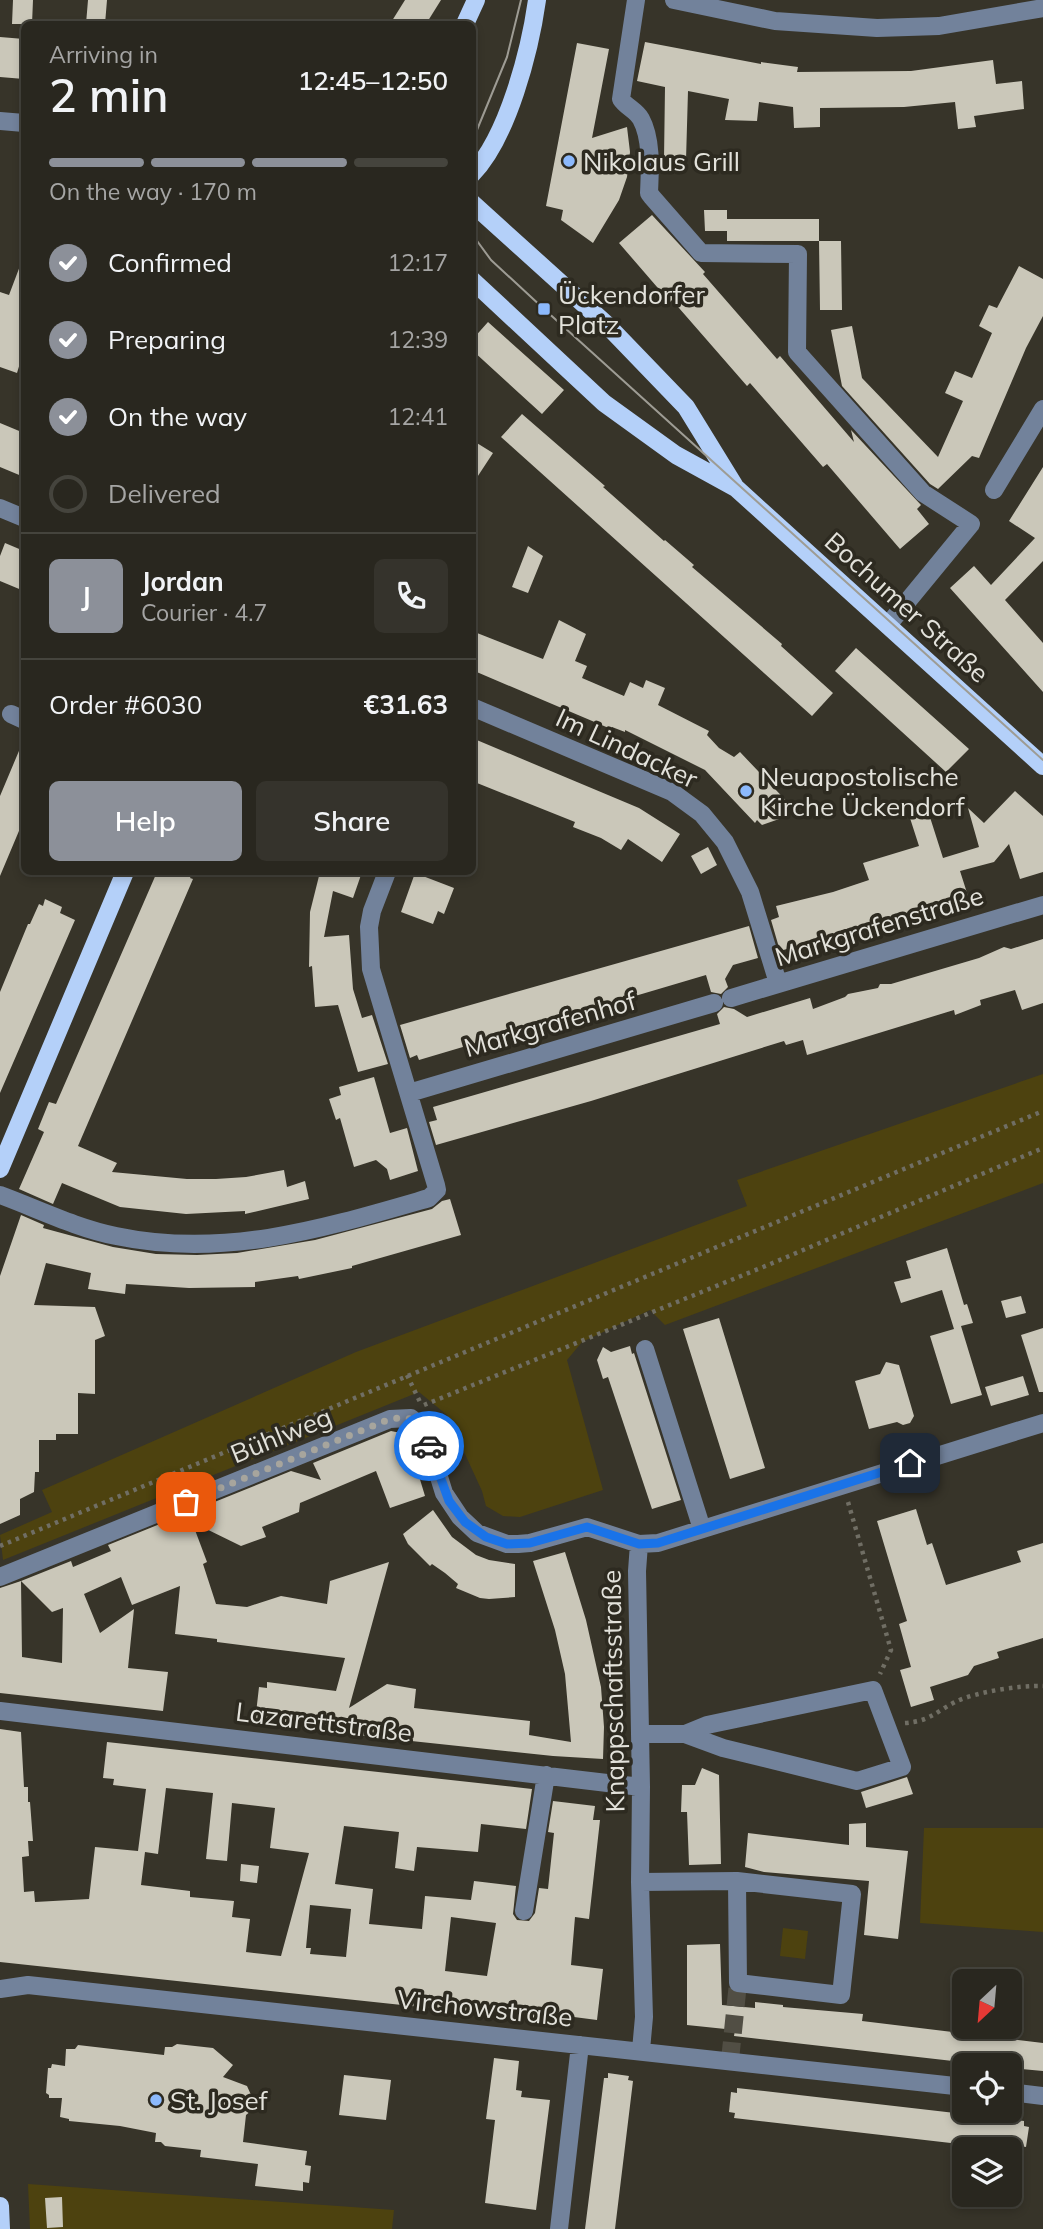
<!DOCTYPE html>
<meta charset="utf-8">
<style>
body{margin:0;font-family:Mulish,sans-serif;background:#35332c;color:#f1f3f6;height:100vh;display:flex;flex-direction:column;font-size:26px;white-space:nowrap}
*{box-sizing:border-box;margin:0}
p{font-size:23px;color:#a5a5a4}
.icon{flex:none;width:38px;height:38px;fill:none;stroke:currentColor;stroke-width:2;stroke-linecap:round;stroke-linejoin:round}
.map{position:relative;flex:1;overflow:hidden}
.drawer{position:absolute;left:21px;top:21px;width:455px;height:854px;display:flex;flex-direction:column;background:#29271f;border-radius:10px;box-shadow:0 4px 10px #0003,0 0 0 2px #45443d}
.drawer>*{flex:none}
.needle{width:46px;rotate:206deg}
.fabs{position:absolute;left:952px;top:1969px;display:grid;gap:14px}
.fabs a{display:grid;place-items:center;width:70px;height:70px;border-radius:10px;background:#29271f;box-shadow:0 4px 10px #0003,0 0 0 2px #45443d;font-size:35px}
.pin{position:absolute;display:grid;place-items:center;width:60px;height:60px;color:#fff;margin:-30px;border-radius:14px;box-shadow:0 4px 10px #0006}
.courier{position:absolute;display:grid;place-items:center;width:70px;height:70px;margin:-35px;border:5px solid #1a73e8;border-radius:50%;background:#fff;color:#222;box-shadow:0 2px 9px #0007}
.summary em{font-style:normal;font-weight:600}
.summary div{display:flex;flex-direction:column-reverse}
.summary{display:flex;align-items:center;justify-content:space-between;height:119px;padding:0 28px}
h1{font-size:46px;font-weight:600;line-height:52px}
.bar{display:grid;grid-template-columns:repeat(4,1fr);gap:10px 7px;align-content:center;height:84px;padding:0 28px}
.bar i{height:9px;border-radius:5px;background:#45443d}
.bar .active{background:#8c9099}
.bar p{grid-column:span 4}
.line{display:flex;align-items:center;gap:18px;padding:0 28px;border-top:2px solid #45443d}
.line div{flex:1}
.round{display:grid;place-items:center;flex:none;width:74px;height:74px;border-radius:10px;background:#35332c}
ol{padding:0 28px;list-style:none}
li{display:flex;align-items:center;gap:21px;height:77px}
li p{margin-inline-start:auto}
li .icon{padding:7px;border-radius:50%;background:#8c9099;color:#fff;stroke-width:4}
li:last-child{color:#a5a5a4}
li i{width:38px;height:38px;border:4px solid #45443d;border-radius:50%}
.cta{display:flex;gap:14px;margin-top:auto;padding:14px 28px}
.cta a{flex:1;height:80px;border-radius:10px;background:#8c9099;color:#fff;font-size:28px;font-weight:600;line-height:80px;text-align:center}
.cta a+a{background:#35332c;color:#f1f3f6}
.map>svg:first-child{display:block}
.green{fill:#4d420f}
.building{fill:#cac7b9;fill-rule:evenodd}
.lines{fill:none;stroke-linecap:round;stroke-linejoin:round}
.minor-tunnel{stroke:#514e44;stroke-width:18;stroke-dasharray:18 9;stroke-linecap:butt}
.path{stroke:#706e64;stroke-width:4.5;stroke-dasharray:3.5 5;stroke-linecap:butt}
.minor{stroke:#72829b;stroke-width:18}
.major{stroke:#b4d0f9;stroke-width:18}
.tram{stroke:#9e9c94;stroke-width:2}
.done{stroke:#a7a59d;stroke-width:7;stroke-dasharray:0 12.6}
.route{stroke:#1a73e8;stroke-width:9}
.poi-dot{fill:#8cb9fc;stroke:#2d2a20;stroke-width:2.5}
.labels{text-anchor:middle;dominant-baseline:central;stroke-width:7;stroke-linejoin:round;paint-order:stroke}
.poi-label{font-size:26px;fill:#e3e2db;stroke:#2d2a20;text-anchor:start}
.street-label{font-size:26px;fill:#e3e2db;stroke:#2d2a20}
</style>
<div class="map">
<svg width="1043" height="2229" viewBox="0 0 1043 2229">
<rect width="100%" height="100%" fill="#373429"/>
<path class="green" d="M1043,1074V1183L665,1325L650,1310L582,1342L567,1360L603,1490L520,1517L503,1516L486,1506L482,1491L447,1415L419,1392L3,1560L0,1535L52,1512L42,1490L356,1352L747,1206L737,1180Z
M924,1828H1043V1932L920,1923Z
M783,1928L808,1931L805,1959L780,1956Z
M28,2184L394,2210L392,2229H30Z"/>
<path class="building" d="M13,0H33L32,24H12Z
M88,0H107L105,24H86Z
M405,0H441L426,24H390Z
M0,37L24,39V79L0,77Z
M645,42L761,64V62L798,67L797,72L911,71L993,60L996,84L1022,81L1024,109L974,116L976,127L958,129L955,102L904,107L820,108V127L794,128L793,107L759,102L757,121L725,120L729,99L688,91L686,160L664,159L665,87L637,81Z
M577,43L609,49L592,138L627,127L630,152L627,177L619,200L593,243L561,220L563,210L546,206Z
M704,210H727V219H819V241H727V231H705Z
M652,215L705,272L703,274L777,359L780,356L854,442L851,430L921,505L917,509L929,524L900,549L827,464L823,467L750,383L747,386L672,300L670,302L619,243Z
M819,241H841L842,310H820Z
M23,258H24V350L17,373L0,367V292L9,295Z
M1019,266L1043,279V316L1026,348L979,458L972,456L938,489L930,484L842,386L831,330L852,326L862,378L938,457L963,401L945,393L955,371L972,378L992,333L979,326L989,305L997,308Z
M488,322L564,390L542,414L472,350V340Z
M522,414L605,486L603,487L664,541L665,540L694,565L692,567L782,644L781,646L833,693L812,716L501,437Z
M0,423L24,433V477L0,467Z
M472,440L493,453L472,485Z
M1043,467V561L1005,600L1043,643V692L950,588L974,566L991,585L1035,538L1009,521Z
M5,543L24,551V591L0,581V556Z
M528,546L543,556L528,593L512,587Z
M559,620L586,634L575,661L587,666L582,678L624,696L630,682L643,688L646,680L665,688L658,705L709,731L707,735L719,748L734,757L740,752L793,808L782,818L762,825L757,820L755,823L705,770L625,730V732L612,727L611,729L472,670V631L543,659Z
M856,648L969,749L946,772L835,671Z
M472,738L639,808L680,834L662,862L628,839L621,850L601,838L573,827L575,822L472,781Z
M24,739V819L0,876V796Z
M1015,791L1043,816V872L1020,879L1009,844L994,862L960,871L968,896L780,951L771,920L779,917L776,906L833,892L869,880L863,863L919,846L909,815L928,811L943,858L979,847L968,808L984,823Z
M708,847L717,865L701,874L691,856Z
M157,872H193L190,878L193,879L78,1146L117,1163L112,1172L187,1179H216L246,1177L284,1170L287,1187L305,1181L309,1199L245,1214V1211L186,1214L120,1207L62,1183L53,1204L19,1189L44,1132L38,1129L49,1102L56,1104Z
M320,872H362L353,898L333,891L324,937L349,935L353,989L362,1018L372,1015L388,1064L358,1072L338,1005L315,1007L312,966L309,967L310,912Z
M415,873L454,888L444,914L438,911L433,924L401,912Z
M45,899L62,907L60,913L75,920L0,1093V992L28,924H30L39,904L43,906Z
M749,926L758,958L733,965L725,979L728,987L721,994L711,992L706,975L419,1060L417,1055L410,1058L400,1025Z
M1043,939V1003L1022,1010L1015,990L980,1000L981,1005L955,1015L954,1010L807,1055L803,1040L786,1045L784,1041L591,1101L436,1145L429,1122L437,1120L433,1107L720,1024L717,1014L724,1007L734,1009L747,1017L810,998L813,1009L845,997L848,994L878,988L880,984H891L979,958L1004,947L1011,949Z
M374,1077L390,1133L407,1128L418,1171L390,1180L387,1169L376,1160L354,1167L340,1118L336,1120L329,1099L341,1095L339,1087Z
M450,1199L461,1235L352,1266V1268L299,1279L298,1276L255,1282V1287L189,1288L126,1284L125,1294L88,1289L91,1273L46,1263L34,1305L95,1307L105,1336L95,1340V1394L78,1393V1434H56V1440H39V1472H35L34,1492L20,1499V1515L0,1524V1276L21,1215L44,1225L43,1228L113,1247L156,1254L197,1255L237,1253L315,1240L432,1209L442,1201Z
M947,1248L964,1305L967,1304L973,1323L961,1326L982,1395L951,1404L930,1336L954,1329L942,1290L901,1303L894,1282L911,1278L906,1261Z
M1021,1296L1026,1313L1006,1318L1001,1301Z
M719,1318L765,1468L730,1479L683,1329Z
M1043,1328V1392H1039L1021,1335Z
M630,1346L632,1354L634,1353L681,1500L652,1509L608,1377L603,1379L597,1360L603,1347L611,1352Z
M886,1362L899,1365L914,1416L910,1423L903,1425L897,1422L869,1429L855,1381L880,1374Z
M1023,1376L1029,1395L991,1406L985,1387Z
M391,1431L401,1433L409,1443L425,1496L390,1508L376,1471L300,1503L299,1512L262,1527L266,1537L241,1546L192,1522L207,1562L203,1564L216,1604L247,1607L281,1596L327,1604L330,1581L389,1562L349,1708L387,1684L416,1689L414,1708L530,1721L529,1735L571,1742L565,1674L555,1630L533,1561L565,1552L586,1620L601,1687L604,1727L603,1759L553,1756L355,1735L305,1728L299,1719L288,1726L255,1722L259,1687L267,1688V1682L336,1691L345,1658L217,1642V1639L175,1634L180,1586L132,1605L121,1577L84,1594L100,1633L134,1609L128,1668L168,1672L163,1711L0,1693V1588L21,1581L22,1657L62,1663L63,1608L52,1612L21,1581L71,1561L73,1567L111,1551L108,1545L291,1471L321,1480L313,1463Z
M916,1509L927,1545L932,1543L946,1585L1021,1562L1017,1551L1043,1543V1638L997,1652L999,1658L974,1666L968,1675L930,1687L934,1700L911,1707L900,1670L911,1667L899,1624L907,1621L877,1521Z
M433,1510L452,1537L476,1555L489,1560L515,1564V1597L489,1599L480,1598L456,1588L458,1584L445,1573L432,1564L430,1566L408,1544L403,1534Z
M0,1729L21,1732L24,1787H28V1802H30L33,1841H28L29,1856L22,1857L24,1892L34,1891L35,1902L89,1899L95,1847L138,1851L146,1789L113,1785L114,1779L103,1778L107,1742L532,1789L526,1829L481,1824L478,1852L417,1847L414,1871L395,1868L399,1832L344,1826L335,1884L373,1889L369,1924L422,1929L425,1896L471,1900L474,1881L516,1886L513,1914L517,1920L529,1921L535,1913L539,1888L548,1889L554,1833L548,1832L553,1801L595,1806L593,1820H600L589,1919L575,1917L571,1965L603,1969L597,2020L551,2014V2021L0,1962ZM166,1788L213,1793L206,1859L227,1861L232,1803L275,1808L270,1848L309,1853L281,1956L246,1952L250,1919L232,1917L234,1901L190,1897V1891L141,1885L145,1852L158,1854ZM310,1905L351,1909L346,1957L310,1954L311,1948H306ZM451,1917L496,1923L487,1976L445,1971Z
M702,1768L719,1775L721,1864L689,1865L687,1812H681L682,1785H695Z
M907,1777L913,1794L866,1808L861,1792Z
M866,1823V1847L908,1851L898,1939L864,1935L869,1881L764,1872L745,1867L748,1833L849,1845V1824Z
M241,1864L259,1866L257,1883L240,1881Z
M720,1944L722,2005L755,2008V2002L783,2005V2007L863,2014L862,2021L1043,2043V2071L1010,2068V2065H988L734,2036L735,2030L687,2025V1945Z
M177,2044L213,2048L233,2065L223,2077L247,2086L252,2097L243,2101L251,2111L246,2115L243,2142L307,2151L305,2165L311,2166L309,2183L303,2182V2191L255,2186L258,2164L200,2157L201,2150L165,2146L161,2142H155L156,2133L120,2126L69,2121V2119L60,2117L62,2098H49V2095L46,2093L48,2068H51L52,2064L65,2066L66,2049H75L78,2045L164,2055L165,2047H172Z
M494,2058L519,2061L516,2090L522,2091L521,2097L550,2100L536,2210L485,2203L495,2120L486,2119Z
M608,2073L629,2076L628,2080L633,2081L615,2229H585L604,2078H608Z
M344,2075L391,2080L386,2120L339,2115Z
M737,2088L1024,2121V2126L1029,2127L1026,2147L1021,2146L1020,2151L734,2118L735,2113L729,2112L731,2092L737,2093Z
M62,2197L63,2227L47,2228L45,2198Z"/>
<g class="lines">
<path class="minor-tunnel" d="M730,2060L738,1983"/>
<path class="path" d="M407,1375L420,1402
M424,1405L768,1265L1043,1148
M848,1502L891,1650L880,1674
M0,1546L1043,1111
M905,1723C930,1721 934,1713 955,1702C975,1692 1021,1685 1043,1686"/>
<path class="minor" d="M636,0L621,99C626,107 636,110 641,119C652,139 650,170 649,193L652,197L701,253L798,254L797,352L923,493L971,524L888,625
M674,0L775,21L877,28L939,26L1043,8
M0,121L24,123
M994,490L1043,409
M0,508L24,518
M472,707L672,792L702,814L725,842L750,892L778,983
M11,714L24,720
M731,998L1043,905
M409,1093L714,1003
M0,1195C38,1209 76,1228 116,1236C225,1259 325,1228 429,1198L437,1190L436,1185L371,969L369,927L372,911L387,872
M645,1349L702,1529
M0,1577L390,1419L411,1418L424,1429L444,1493L460,1517L477,1533L507,1544H518L530,1543L587,1527L639,1544
M0,1711L641,1787
M640,1734H685L707,1725L873,1690L902,1767L857,1781L723,1748L685,1734
M640,1882L737,1881L852,1894L841,1995L738,1983L737,1881
M524,1911L546,1775
M0,1989L28,1985L964,2087
M641,2050L644,2017L640,1882L641,1787L637,1571L639,1544L658,1543L1043,1423
M1010,2092L1043,2096
M559,2229L580,2045"/>
<path class="major" d="M465,24L476,0
M472,174C508,137 530,50 537,0
M472,203L607,325L686,407L734,485
M472,280L604,403L676,455L736,488L1043,766
M0,1169L125,872
M0,2206L1,2229"/>
<path class="tram" d="M472,142L507,57L521,0
M472,234L491,260L544,309L1043,760"/>
</g>
<g class="lines">
<path class="done" d="M186,1502L390,1419C416,1415 422,1422 429,1446"/>
<path class="route" d="M429,1446L449,1501L465,1522L486,1537L507,1544L530,1543L587,1527L639,1544L658,1543L910,1463"/>
</g>
<g class="poi-dot">
<circle cx="569" cy="161" r="7"/>
<rect x="537" y="302" width="14" height="14" rx="3.5"/>
<circle cx="746" cy="791" r="7"/>
<circle cx="156" cy="2100" r="7"/>
</g>
<g class="labels">
<g class="poi-label">
<text x="583" y="161">Nikolaus Grill</text>
<text x="558" y="294">Ückendorfer<tspan x="558" dy="30">Platz</tspan></text>
<text x="760" y="776">Neuapostolische<tspan x="760" dy="30">Kirche Ückendorf</tspan></text>
<text x="170" y="2100">St. Josef</text>
</g>
<g class="street-label">
<text transform="translate(907 607) rotate(42)">Bochumer Straße</text>
<text transform="translate(627 748) rotate(25)">Im Lindacker</text>
<text transform="translate(879 926) rotate(-17)">Markgrafenstraße</text>
<text transform="translate(550 1024) rotate(-16)">Markgrafenhof</text>
<text transform="translate(281 1435) rotate(-22)">Bühlweg</text>
<text transform="translate(613 1691) rotate(-91)">Knappschaftsstraße</text>
<text transform="translate(324 1722) rotate(7)">Lazarettstraße</text>
<text transform="translate(485 2008) rotate(6)">Virchowstraße</text>
</g>
</g>
</svg>
<div class="fabs">
<a><svg class="needle" viewBox="-14 -14 28 28"><path d="M0-13l5 13h-10z" fill="#e53935"/><path d="M0 13l5-13h-10z" fill="#a5a5a4"/></svg></a>
<a><svg class="icon" aria-label="locate" viewBox="0 0 24 24"><circle cx="12" cy="12" r="6"/><path d="M12 2v4M12 18v4M2 12h4M18 12h4"/></svg></a>
<a><svg class="icon" aria-label="layers" viewBox="0 0 24 24"><path d="M12 4l9 5-9 5-9-5zM3 14l9 5 9-5"/></svg></a>
</div>
<div class="pin" style="left:186px;top:1502px;background:#ea580c"><svg class="icon" aria-label="bag" viewBox="0 0 24 24"><path d="M5 8h14l-1 12H6zM9 8a3 3 0 0 1 6 0"/></svg></div>
<div class="pin" style="left:910px;top:1463px;background:#1f2937"><svg class="icon" aria-label="home" viewBox="0 0 24 24"><path d="M3 11l9-7 9 7M6 9v11h12V9"/></svg></div>
<div class="courier" style="left:429px;top:1446px"><svg class="icon" aria-label="car" viewBox="0 0 24 24"><path d="M5 17H2v-5l4-1 3-4h7l3 4 3 1v5h-3M9 17h6M6 11h13"/><circle cx="7" cy="17" r="2"/><circle cx="17" cy="17" r="2"/></svg></div>
<section class="drawer">
<div class="summary"><div><h1>2 min</h1><p>Arriving in</p></div><em>12:45–12:50</em></div>
<div class="bar"><i class="active"></i><i class="active"></i><i class="active"></i><i></i><p>On the way · 170 m</p></div>
<ol>
<li><svg class="icon" aria-label="check" viewBox="0 0 24 24"><path d="M5 12l5 5 9-10"/></svg>Confirmed<p>12:17</p></li>
<li><svg class="icon" aria-label="check" viewBox="0 0 24 24"><path d="M5 12l5 5 9-10"/></svg>Preparing<p>12:39</p></li>
<li><svg class="icon" aria-label="check" viewBox="0 0 24 24"><path d="M5 12l5 5 9-10"/></svg>On the way<p>12:41</p></li>
<li><i></i>Delivered</li>
</ol>
<div class="line" style="height:126px"><b class="round" style="background:#8c9099;color:#fff">J</b><div><b>Jordan</b><p>Courier · 4.7</p></div><a class="round"><svg class="icon" aria-label="phone" viewBox="0 0 24 24"><path d="M5 4h4l2 5-3 2q2 4 5 5l2-3 5 2v4C11 20 4 13 5 4z"/></svg></a></div>
<div class="line" style="height:91px"><div>Order #6030</div><b>€31.63</b></div>
<div class="cta"><a>Help</a><a>Share</a></div>
</section>
</div>
